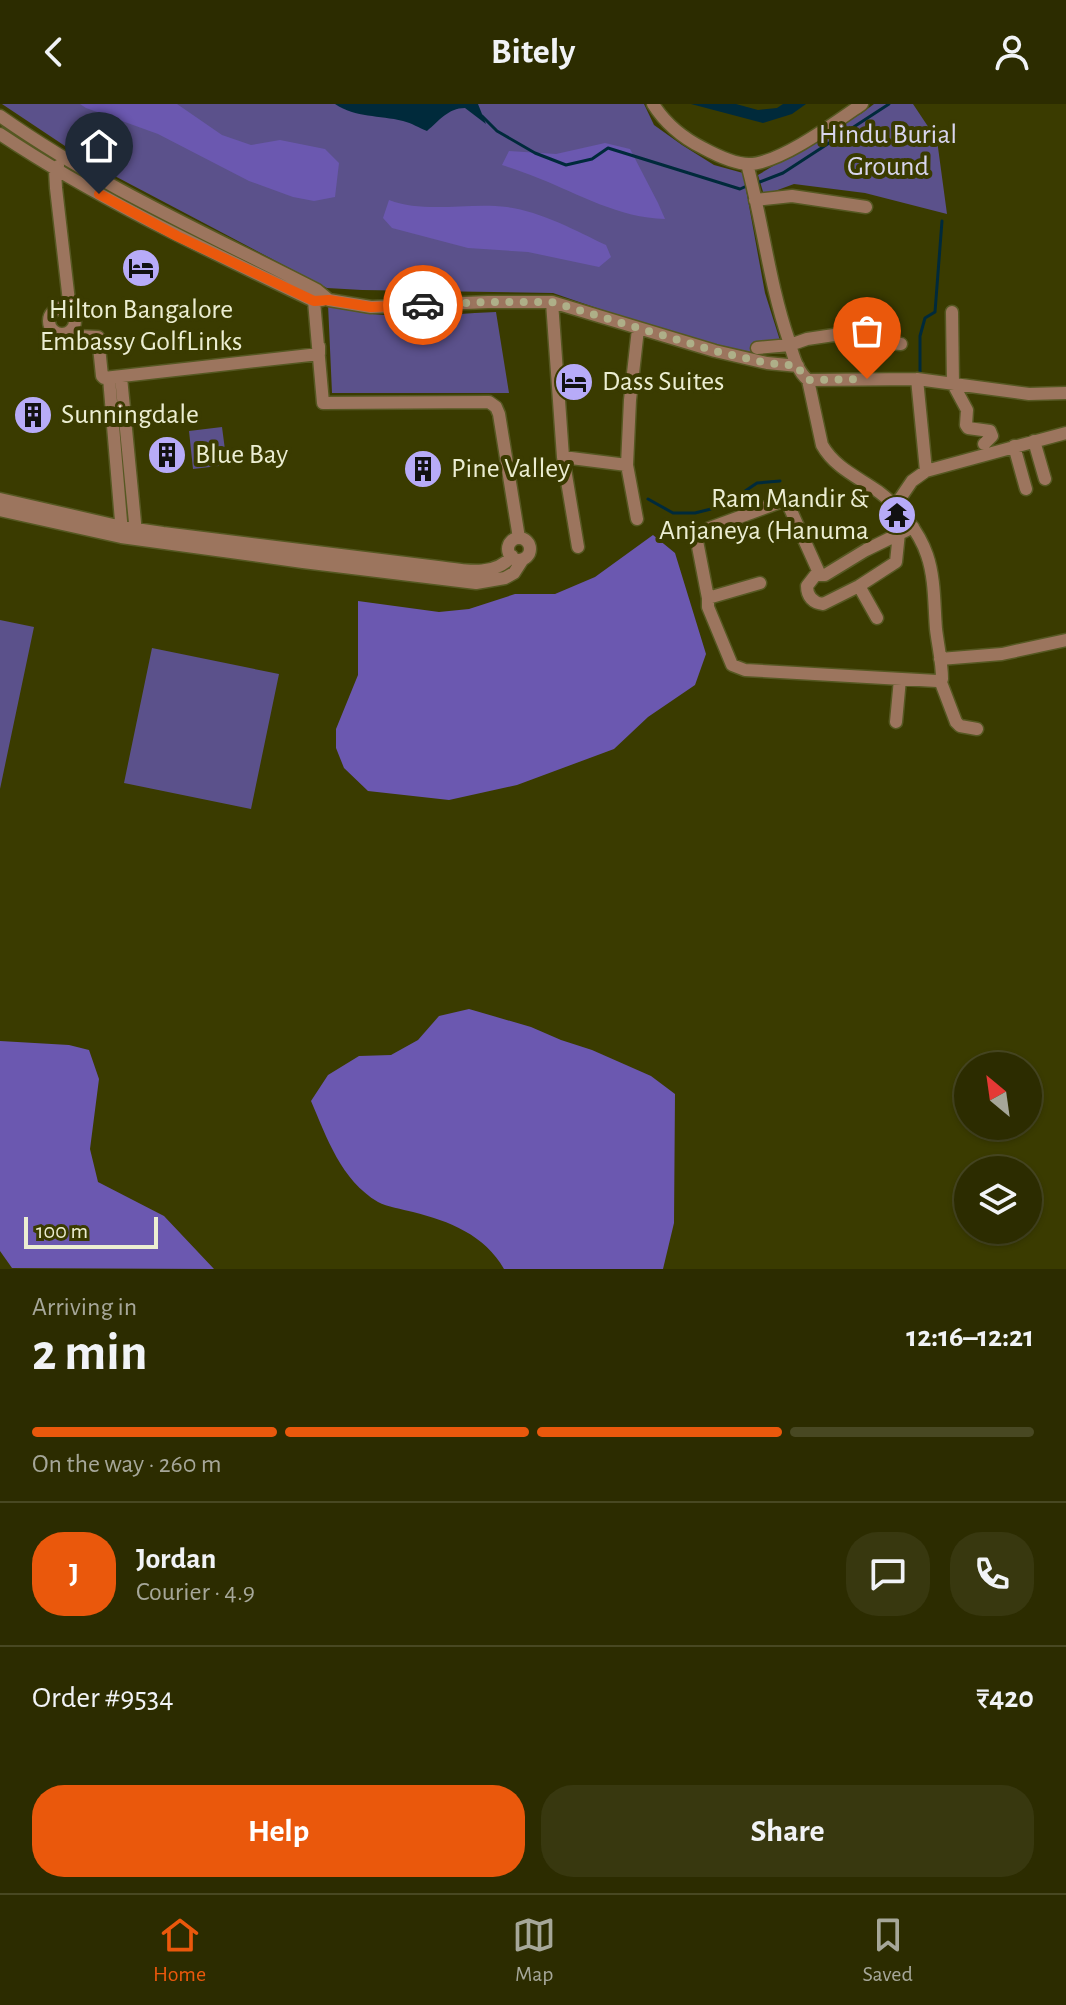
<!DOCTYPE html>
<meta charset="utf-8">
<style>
body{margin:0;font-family:"Alegreya Sans",sans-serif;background:#38380f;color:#f1f3f6;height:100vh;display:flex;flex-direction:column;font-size:30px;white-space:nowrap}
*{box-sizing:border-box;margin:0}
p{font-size:26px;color:#a6a799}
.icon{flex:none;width:44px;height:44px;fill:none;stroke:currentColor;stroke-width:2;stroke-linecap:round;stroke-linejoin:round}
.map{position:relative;height:1165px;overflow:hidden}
.details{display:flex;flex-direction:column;background:#2c2c00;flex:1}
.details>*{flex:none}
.needle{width:52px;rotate:331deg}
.buttons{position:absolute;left:954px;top:948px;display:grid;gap:16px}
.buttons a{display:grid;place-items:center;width:88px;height:88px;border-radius:50%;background:#2c2c00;box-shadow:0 2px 6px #0004,0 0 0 2px #484822;font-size:40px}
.scale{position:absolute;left:24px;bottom:20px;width:134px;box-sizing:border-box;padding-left:8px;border:4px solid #eceed2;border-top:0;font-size:22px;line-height:28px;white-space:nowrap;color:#eceed2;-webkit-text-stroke:6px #3a3b00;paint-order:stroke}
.pin{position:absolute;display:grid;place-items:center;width:68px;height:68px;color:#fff;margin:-82px -34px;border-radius:50% 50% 50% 0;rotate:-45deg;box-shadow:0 0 8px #0007}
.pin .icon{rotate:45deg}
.courier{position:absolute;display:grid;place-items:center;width:80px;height:80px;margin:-40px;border:6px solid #ea580c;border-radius:50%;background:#fff;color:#222;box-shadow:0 2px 10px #0007}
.headline em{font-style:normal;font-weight:600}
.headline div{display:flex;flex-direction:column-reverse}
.headline{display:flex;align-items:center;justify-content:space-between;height:136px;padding:0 32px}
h1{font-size:52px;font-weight:600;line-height:60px}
.bar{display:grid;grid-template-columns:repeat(4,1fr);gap:12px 8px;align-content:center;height:96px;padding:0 32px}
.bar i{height:10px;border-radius:6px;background:#484822}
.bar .current{background:#ea580c}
.bar p{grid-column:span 4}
.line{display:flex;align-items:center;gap:20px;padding:0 32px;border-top:2px solid #484822}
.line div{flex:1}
.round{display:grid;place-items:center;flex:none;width:84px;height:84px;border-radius:32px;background:#38380f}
.primary-button{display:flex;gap:16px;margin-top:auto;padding:16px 32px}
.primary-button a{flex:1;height:92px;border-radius:32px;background:#ea580c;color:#fff;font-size:32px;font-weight:600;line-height:92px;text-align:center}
.primary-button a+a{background:#38380f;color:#f1f3f6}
header{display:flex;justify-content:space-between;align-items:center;height:104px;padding:0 32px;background:#2c2c00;font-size:36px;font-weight:600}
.dock{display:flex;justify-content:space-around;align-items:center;height:112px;border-top:2px solid #484822;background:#2c2c00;font-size:22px;color:#a6a799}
.dock a{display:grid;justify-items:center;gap:4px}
.dock .current{color:#ea580c}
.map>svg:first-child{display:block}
.green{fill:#5b518b}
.forest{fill:#6b58b0}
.water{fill:#002a3b}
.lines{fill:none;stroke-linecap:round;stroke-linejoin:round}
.stream{stroke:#002a3b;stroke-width:3}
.minor-casing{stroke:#565822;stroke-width:15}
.minor{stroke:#9c755e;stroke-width:12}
.done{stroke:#aeaf88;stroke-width:8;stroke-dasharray:0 14.4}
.route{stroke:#ea580c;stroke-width:10}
.labels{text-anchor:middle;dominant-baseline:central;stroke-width:8;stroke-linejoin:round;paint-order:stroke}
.park-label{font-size:28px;fill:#d8d5ed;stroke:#3a3b00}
.poi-label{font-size:28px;fill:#eceed2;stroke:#3a3b00;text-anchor:start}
</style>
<header><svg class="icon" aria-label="back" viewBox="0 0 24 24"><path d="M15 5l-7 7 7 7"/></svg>Bitely<svg class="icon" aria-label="person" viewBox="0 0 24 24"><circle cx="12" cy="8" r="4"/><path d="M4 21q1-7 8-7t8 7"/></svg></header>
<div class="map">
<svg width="1066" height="1165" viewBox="0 0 1066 1165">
<rect width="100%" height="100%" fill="#3a3b00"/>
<path class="green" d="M2,0H644L654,21L682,41L714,61L743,69L765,189L783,246L752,250L652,223L553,189L362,186L327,184L92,60Z
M874,0H913L937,36L947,110L865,89L794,80L764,91L758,71L862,9Z
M328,200C379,219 442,210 496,208L509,289H332Z
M222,323L227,361L193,365L189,327Z
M0,516L34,523L0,685Z
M152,544L279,570L251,705L124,679Z"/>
<path class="forest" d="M80,0H177L222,31L251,41L280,36L325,45L339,59L335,93L314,97L293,93L249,77L158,30L86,4Z
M605,39L630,45L658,99L665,115C619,114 579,90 538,74C526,69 514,65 502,61L509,47L556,50Z
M389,96C426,110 468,98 507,103C540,107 577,127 606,141L611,153L599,163L528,148L468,144L392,124L383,114Z
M653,431L675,449L706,550L695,581L648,613L614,645L517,681L449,696L368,687L344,664L336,644V625L358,571V497L439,508L469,505L515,490H555L595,473Z
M469,905L531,923L561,936L592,946L651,972L675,990L674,1119L663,1165H504C485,1131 449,1117 413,1108C402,1105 387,1103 378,1098C341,1076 327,1034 311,997L328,971L359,952L391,951L418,936L439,912Z
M0,937L69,941L89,946L99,975L90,1045L98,1078L164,1112L214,1165L12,1164L0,1147Z"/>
<path class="water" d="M335,0H478L486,20L465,4C448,4 439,17 427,27C419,24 412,19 403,17C379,11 356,14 335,0Z
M691,0H736L758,6L777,4L783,0H806L792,10L763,19Z"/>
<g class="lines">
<path class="stream" d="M482,12L497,27L535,49L566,61L592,55L608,44L740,85L749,81
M757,79L783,69L889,0
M920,270V232L925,214L935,208L942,117
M648,395L673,409H695L723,402L757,379L780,377"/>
<g class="minor-casing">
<path id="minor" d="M653,0C665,19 683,34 703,44C716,51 734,60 749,60C779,60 836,18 862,0
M0,12C99,82 210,131 317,186L329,196L371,203L488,198H552L715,247L767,259L798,262
M0,30C99,96 207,146 314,197L322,196
M747,60C763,119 769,179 789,237C793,251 797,267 808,276L917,275L1029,290L1066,289
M58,62L55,67L56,84L70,206
M755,96L792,92L866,103
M317,186L314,197L323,299L489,298L496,303L499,310L519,434
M552,198L563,353L578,443
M49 217a13 13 0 1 1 26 0a13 13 0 1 1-26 0Z
M952,208L953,280L967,306L966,321L968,324L990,327L992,332L984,340
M69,229L75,232L98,233L102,272L104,274L319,250V242
M757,244L790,241L807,235L834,231L851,236L901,240
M121,273L136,429
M109,274L122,429
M917,275L926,367
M808,276L822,341C835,364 858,373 879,388C899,403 919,427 927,451C935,474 934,501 936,525C938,542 942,558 942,575L937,577L745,566L732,561L708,503V494L696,432L699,428L783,397L788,400L820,471H825L866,446L913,423
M1034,337L1045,375
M1014,342L1026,385
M563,353L627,361
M0,395L122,423L163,429L438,463C462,466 494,474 512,452
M895,402L912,377L926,367L1066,329
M0,406L121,433L303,458L476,479L505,474L514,469L523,455
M637,415L627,361L630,296L638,225
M508 445a11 11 0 1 1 22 0a11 11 0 1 1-22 0Z
M817,469L807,482C807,493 813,499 823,500L859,482L896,458L899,429
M859,482L877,514
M708,494L760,479
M940,555L1002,550L1066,536
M940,576L956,618L960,622L977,625
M896,618L900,575"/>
</g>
<use href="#minor" class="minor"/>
</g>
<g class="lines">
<path class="done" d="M423,201L488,198H552L715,247L767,259L798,262L802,271L808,276L867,275"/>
<path class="route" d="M99,90L177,132L314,197L329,196L371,203L423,201"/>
</g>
<defs>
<g id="hotel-disc" transform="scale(2)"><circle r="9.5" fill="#b7abf8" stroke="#3a3b00"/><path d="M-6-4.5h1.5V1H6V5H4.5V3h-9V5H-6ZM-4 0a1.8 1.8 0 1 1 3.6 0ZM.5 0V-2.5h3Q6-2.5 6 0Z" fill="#111"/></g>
<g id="building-disc" transform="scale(2)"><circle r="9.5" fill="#b7abf8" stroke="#3a3b00"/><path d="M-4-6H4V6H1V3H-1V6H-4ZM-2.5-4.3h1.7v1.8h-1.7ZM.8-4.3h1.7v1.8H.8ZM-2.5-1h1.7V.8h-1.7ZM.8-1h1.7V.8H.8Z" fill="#111"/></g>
<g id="temple-disc" transform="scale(2)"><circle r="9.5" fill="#b7abf8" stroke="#3a3b00"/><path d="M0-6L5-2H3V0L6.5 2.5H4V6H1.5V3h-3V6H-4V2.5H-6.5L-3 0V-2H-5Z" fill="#111"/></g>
</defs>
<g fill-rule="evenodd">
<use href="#hotel-disc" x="141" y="164"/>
<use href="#hotel-disc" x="574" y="278"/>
<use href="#building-disc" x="33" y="311"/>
<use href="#building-disc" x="167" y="351"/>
<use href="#building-disc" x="423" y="365"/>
<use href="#temple-disc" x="897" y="411"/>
</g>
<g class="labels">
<g class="park-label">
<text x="888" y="31">Hindu Burial<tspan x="888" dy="32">Ground</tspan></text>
</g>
<g class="poi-label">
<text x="141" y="206" text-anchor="middle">Hilton Bangalore<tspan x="141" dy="32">Embassy GolfLinks</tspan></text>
<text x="602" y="278">Dass Suites</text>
<text x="61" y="311">Sunningdale</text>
<text x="195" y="351">Blue Bay</text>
<text x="451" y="365">Pine Valley</text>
<text x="869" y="395" text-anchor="end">Ram Mandir &amp;<tspan x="869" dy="32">Anjaneya (Hanuma</tspan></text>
</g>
</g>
</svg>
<div class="buttons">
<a><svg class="needle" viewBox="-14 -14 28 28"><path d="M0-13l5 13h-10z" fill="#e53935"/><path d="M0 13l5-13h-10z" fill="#a6a799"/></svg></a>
<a><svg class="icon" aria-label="layers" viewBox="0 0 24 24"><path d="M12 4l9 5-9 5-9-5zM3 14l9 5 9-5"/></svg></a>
</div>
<div class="scale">100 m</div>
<div class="pin" style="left:867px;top:275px;background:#ea580c"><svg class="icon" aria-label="bag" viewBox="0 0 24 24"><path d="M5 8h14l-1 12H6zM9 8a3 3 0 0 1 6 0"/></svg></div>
<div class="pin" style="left:99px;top:90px;background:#1f2937"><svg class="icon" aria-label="home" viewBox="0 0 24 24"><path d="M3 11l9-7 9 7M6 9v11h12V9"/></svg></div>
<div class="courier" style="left:423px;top:201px"><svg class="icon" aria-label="car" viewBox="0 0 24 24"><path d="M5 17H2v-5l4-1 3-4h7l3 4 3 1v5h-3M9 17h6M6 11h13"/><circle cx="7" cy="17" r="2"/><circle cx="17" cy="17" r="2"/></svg></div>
</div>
<section class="details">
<div class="headline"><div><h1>2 min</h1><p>Arriving in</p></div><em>12:16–12:21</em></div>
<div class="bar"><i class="current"></i><i class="current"></i><i class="current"></i><i></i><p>On the way · 260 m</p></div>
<div class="line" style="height:144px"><b class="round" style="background:#ea580c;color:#fff">J</b><div><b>Jordan</b><p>Courier · 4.9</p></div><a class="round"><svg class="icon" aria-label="chat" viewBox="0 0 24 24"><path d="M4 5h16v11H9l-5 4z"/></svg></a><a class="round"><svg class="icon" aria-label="phone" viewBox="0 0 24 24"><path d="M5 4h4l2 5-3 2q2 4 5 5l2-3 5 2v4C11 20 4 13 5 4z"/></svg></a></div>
<div class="line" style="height:104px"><div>Order #9534</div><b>₹420</b></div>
<div class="primary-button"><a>Help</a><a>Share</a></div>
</section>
<nav class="dock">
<a class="current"><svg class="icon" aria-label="home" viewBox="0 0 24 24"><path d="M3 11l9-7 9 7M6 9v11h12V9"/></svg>Home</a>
<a><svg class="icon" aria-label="map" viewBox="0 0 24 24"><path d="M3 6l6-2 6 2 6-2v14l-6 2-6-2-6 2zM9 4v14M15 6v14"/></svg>Map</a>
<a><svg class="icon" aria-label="saved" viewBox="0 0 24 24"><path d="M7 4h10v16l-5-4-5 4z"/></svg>Saved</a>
</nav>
